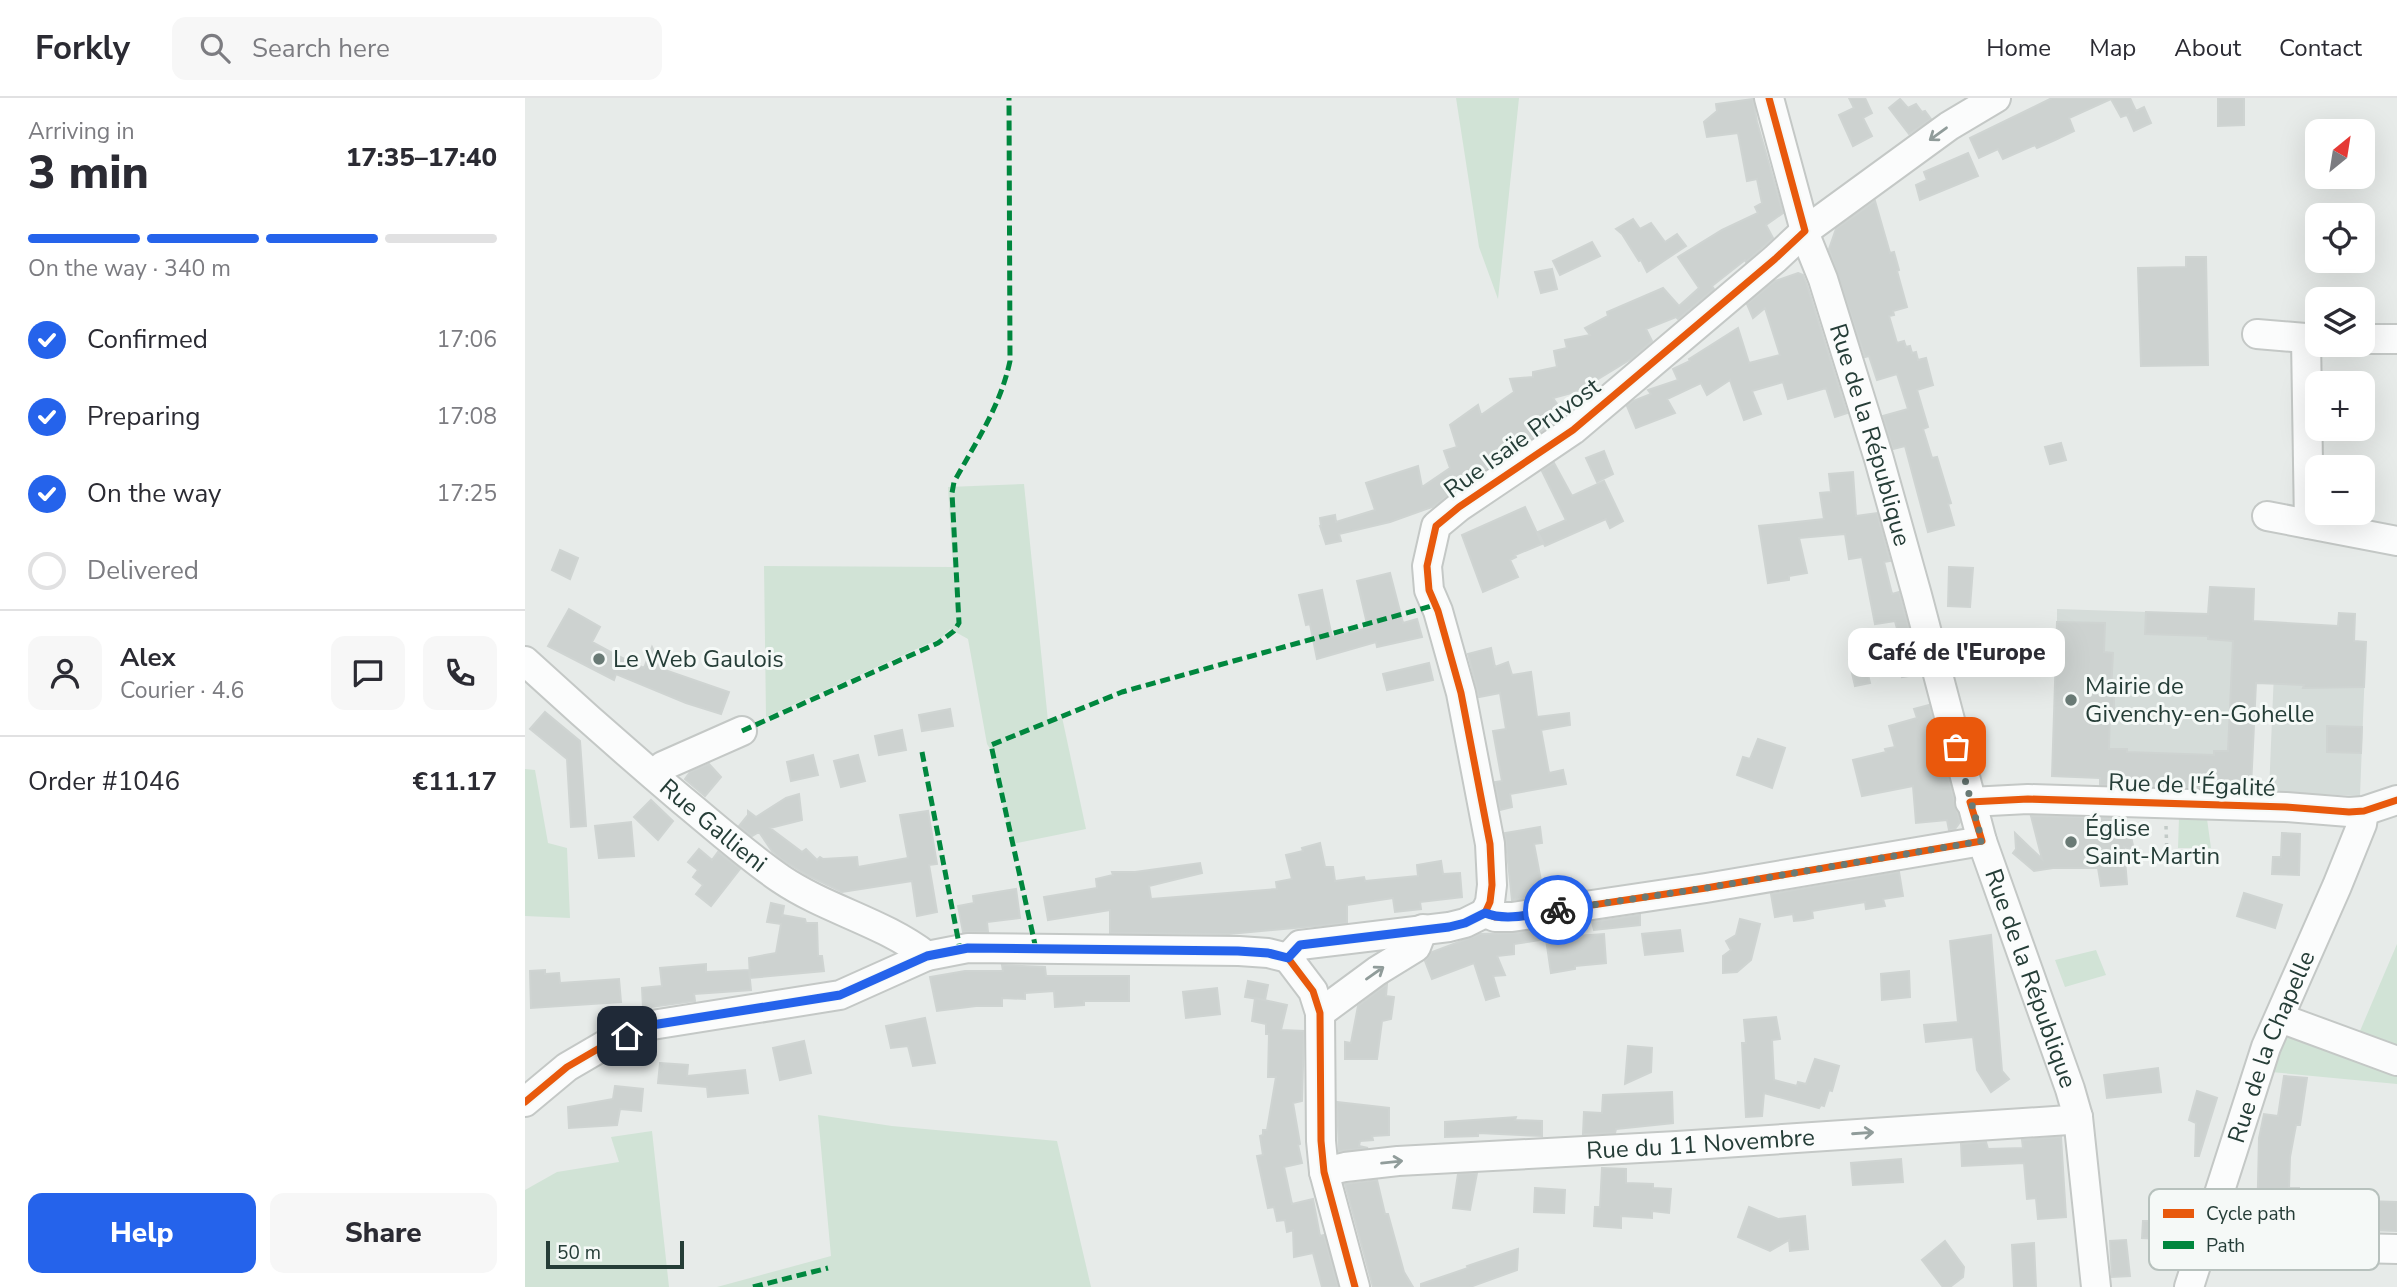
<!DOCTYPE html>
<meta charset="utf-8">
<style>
body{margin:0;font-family:"Nunito Sans",sans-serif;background:#f7f7f7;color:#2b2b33;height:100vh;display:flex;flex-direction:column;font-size:26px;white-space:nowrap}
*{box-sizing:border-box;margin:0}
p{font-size:23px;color:#7c7c81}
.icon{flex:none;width:38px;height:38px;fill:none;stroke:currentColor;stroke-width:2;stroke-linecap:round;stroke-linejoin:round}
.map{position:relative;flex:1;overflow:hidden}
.details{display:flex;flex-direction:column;background:#fff;width:525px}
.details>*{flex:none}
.needle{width:46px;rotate:30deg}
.buttons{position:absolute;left:1780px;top:21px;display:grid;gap:14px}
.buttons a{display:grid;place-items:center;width:70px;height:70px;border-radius:14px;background:#fff;box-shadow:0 7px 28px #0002;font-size:35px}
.scale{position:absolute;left:21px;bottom:18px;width:138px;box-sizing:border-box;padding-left:7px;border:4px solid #253d37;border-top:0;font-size:19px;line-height:24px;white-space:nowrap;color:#253d37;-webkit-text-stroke:5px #f5f9f7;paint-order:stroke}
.pin{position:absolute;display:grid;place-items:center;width:60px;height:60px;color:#fff;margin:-30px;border-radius:14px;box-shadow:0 4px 10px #0006}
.courier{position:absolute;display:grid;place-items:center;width:70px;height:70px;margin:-35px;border:5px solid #2563eb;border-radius:50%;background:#fff;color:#222;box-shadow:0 2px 9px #0007}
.bubble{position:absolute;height:49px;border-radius:14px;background:#fff;box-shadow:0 7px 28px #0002;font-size:23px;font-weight:800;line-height:49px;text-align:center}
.overview em{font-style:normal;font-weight:800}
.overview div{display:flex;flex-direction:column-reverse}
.overview{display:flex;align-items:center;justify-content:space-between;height:119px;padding:0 28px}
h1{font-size:46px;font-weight:800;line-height:52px}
.bar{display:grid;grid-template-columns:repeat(4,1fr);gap:10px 7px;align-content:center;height:84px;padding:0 28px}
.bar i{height:9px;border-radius:5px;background:#e1e1e2}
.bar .active{background:#2563eb}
.bar p{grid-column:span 4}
.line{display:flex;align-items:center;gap:18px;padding:0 28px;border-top:2px solid #e1e1e2}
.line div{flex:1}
.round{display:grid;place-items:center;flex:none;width:74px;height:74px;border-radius:14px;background:#f7f7f7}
ol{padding:0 28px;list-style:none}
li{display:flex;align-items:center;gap:21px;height:77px}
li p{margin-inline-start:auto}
li .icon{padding:7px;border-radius:50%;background:#2563eb;color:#fff;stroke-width:4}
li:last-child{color:#7c7c81}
li i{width:38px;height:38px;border:4px solid #e1e1e2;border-radius:50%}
.action{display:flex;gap:14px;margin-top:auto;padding:14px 28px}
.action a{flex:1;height:80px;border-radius:14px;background:#2563eb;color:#fff;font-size:28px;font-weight:800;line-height:80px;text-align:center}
.action a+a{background:#f7f7f7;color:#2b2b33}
header{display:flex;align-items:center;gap:42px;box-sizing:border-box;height:98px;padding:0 35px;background:#fff;border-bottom:2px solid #e1e1e2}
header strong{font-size:33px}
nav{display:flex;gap:38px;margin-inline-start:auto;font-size:24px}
.search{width:490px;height:63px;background:#f7f7f7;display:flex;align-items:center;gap:18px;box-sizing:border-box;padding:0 24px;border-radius:14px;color:#7c7c81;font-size:26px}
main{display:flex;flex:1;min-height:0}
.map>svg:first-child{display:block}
.built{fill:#d5dcd9}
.green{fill:#d1e3d6}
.building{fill:#cdd2d0;stroke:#cfd4d2;stroke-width:2}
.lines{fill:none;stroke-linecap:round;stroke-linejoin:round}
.minor-casing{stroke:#c4c8c6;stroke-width:32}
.path{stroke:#c2cac7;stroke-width:3.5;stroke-dasharray:3.5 5;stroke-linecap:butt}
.minor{stroke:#fbfcfc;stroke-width:28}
.quiet{stroke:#00873e;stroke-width:5;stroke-dasharray:10 5;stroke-linecap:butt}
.cycleway-casing{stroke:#f5f9f7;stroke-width:11}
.cycleway{stroke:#e8590c;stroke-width:7}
.oneway{stroke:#909c9a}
.done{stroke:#697a75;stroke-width:7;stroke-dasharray:0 12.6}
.route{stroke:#2563eb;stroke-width:9}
.poi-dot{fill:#697a75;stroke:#f5f9f7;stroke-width:2.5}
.labels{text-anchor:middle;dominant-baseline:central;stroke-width:6;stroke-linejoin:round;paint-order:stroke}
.street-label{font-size:24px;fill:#253d37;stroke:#f5f9f7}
.poi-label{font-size:24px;fill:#253d37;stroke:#f5f9f7;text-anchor:start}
.key{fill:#f5f9f7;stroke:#b7c1bd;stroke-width:2}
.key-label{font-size:19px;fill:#253d37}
</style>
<header>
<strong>Forkly</strong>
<div class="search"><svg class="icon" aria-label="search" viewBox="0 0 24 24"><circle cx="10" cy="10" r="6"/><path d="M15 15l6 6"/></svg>Search here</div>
<nav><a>Home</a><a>Map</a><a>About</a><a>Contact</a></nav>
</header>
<main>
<section class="details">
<div class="overview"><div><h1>3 min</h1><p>Arriving in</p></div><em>17:35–17:40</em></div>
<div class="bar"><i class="active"></i><i class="active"></i><i class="active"></i><i></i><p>On the way · 340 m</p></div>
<ol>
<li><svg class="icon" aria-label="check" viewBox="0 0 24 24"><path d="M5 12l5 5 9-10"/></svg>Confirmed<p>17:06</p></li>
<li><svg class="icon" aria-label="check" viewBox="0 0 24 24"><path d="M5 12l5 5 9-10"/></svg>Preparing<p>17:08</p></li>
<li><svg class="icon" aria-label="check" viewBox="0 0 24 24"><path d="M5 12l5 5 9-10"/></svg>On the way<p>17:25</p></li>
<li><i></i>Delivered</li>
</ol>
<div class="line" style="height:126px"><a class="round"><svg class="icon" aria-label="person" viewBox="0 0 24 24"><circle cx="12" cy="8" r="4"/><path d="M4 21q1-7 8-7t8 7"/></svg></a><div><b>Alex</b><p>Courier · 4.6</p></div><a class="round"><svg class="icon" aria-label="chat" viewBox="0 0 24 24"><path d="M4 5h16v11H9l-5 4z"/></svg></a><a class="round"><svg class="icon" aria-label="phone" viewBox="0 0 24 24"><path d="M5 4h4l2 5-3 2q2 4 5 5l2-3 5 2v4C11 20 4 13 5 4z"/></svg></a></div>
<div class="line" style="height:91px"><div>Order #1046</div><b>€11.17</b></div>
<div class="action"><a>Help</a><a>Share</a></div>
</section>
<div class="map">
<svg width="1872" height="1189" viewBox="0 0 1872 1189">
<rect width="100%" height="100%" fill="#e7ebe9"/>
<path class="built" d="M1685,489L1729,491L1728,523L1733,524L1726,689L1702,688L1701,694L1575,691L1580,526L1532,524V511L1683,516Z
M1751,526L1802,527V542L1841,544L1835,698L1744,694Z"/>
<path class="green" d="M931,0H994L973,201L954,149Z
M499,386L523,623L537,619L561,731L487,746L465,651L462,646L443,541L425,531L416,540L241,619L239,468L428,469L423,389Z
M0,671L10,672L23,745L42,750L45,820L0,818Z
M1654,720L1682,721L1686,750H1653Z
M1872,846V957L1832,940Z
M1571,852L1581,877L1540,889L1530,862Z
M1766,931L1872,970V986L1746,974L1751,958Z
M293,1017L367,1028L532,1043L566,1189H192L306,1158Z
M127,1033L144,1189H0V1092L32,1074L94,1064L86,1039Z"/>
<path class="building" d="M1324,0H1340L1347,15L1338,20L1347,38L1328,48L1314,17L1329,10Z
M1527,0H1605L1611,13L1619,9L1626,25L1609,33L1602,17L1604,16L1596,19L1586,1L1544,20L1549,33L1530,42L1512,50L1510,47L1478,61L1473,51L1454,60L1445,40Z
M1693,0L1719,1V27L1693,28Z
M1228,1L1232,24L1258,115L1241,127L1248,140L1221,164L1220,162L1187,188L1189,191L1153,221L1151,219L1121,231L1127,243L1106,261L1070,283L1072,288L1028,300L1040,317L907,409L865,424L814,436L816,443L801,446L795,428H796L795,420L810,417L811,424L850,412L841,385L893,368L897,389L925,370L919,353L932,349L925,327L953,307L956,317L989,294L985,281L1008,279V274L1032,269L1029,253L1042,250L1040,242L1065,237L1060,230L1083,218L1082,214L1138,190L1154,208L1174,190L1153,159L1197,132L1233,115L1230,109L1237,105L1232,81L1222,83L1213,35L1182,39L1179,24L1192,13L1191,6Z
M1375,1L1383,10L1391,6L1397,14L1400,13L1406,21L1384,36L1364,10Z
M1443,55L1453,78L1395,102L1391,87L1402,82L1399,74Z
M1350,103L1365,155L1369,154L1374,172L1372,173L1382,209L1368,213L1369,217L1364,218L1372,245L1379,243L1381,249L1385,248L1387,255L1391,254L1393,262L1401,260L1408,287L1392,292L1403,329L1398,331L1407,360L1412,359L1426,405L1423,406L1429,427L1403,434L1380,348L1368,351L1358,318L1383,311L1372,276L1352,282L1344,258L1340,259L1304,151L1311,131Z
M1108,121L1115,131L1126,125L1140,144L1152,136L1161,148L1122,174L1116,162L1114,163L1097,136L1091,131Z
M1067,144L1075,158L1035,177L1028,163Z
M1661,159H1681L1683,267L1616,268L1613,170L1661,169Z
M1027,171L1032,191L1016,195L1010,174Z
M1273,175L1278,177L1282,187L1322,315L1310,319L1301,290L1263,301L1258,284L1227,293L1236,316L1219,322L1205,282L1182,297L1176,285L1142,301L1150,315L1111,330L1102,308L1108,303L1126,296L1123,292L1153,282L1148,271L1165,263L1164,261L1213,230L1224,265L1255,257L1240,210L1228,220L1222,206L1250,183Z
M1536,345L1541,362L1525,366L1520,349Z
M1079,353L1088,376L1072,384L1061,360Z
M1029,365L1047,398L1079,383L1098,423L1085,430L1081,421L1020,448L1013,434L1041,422L1017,373Z
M1328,374L1331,418L1352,415L1365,463L1359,464L1367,496L1374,494L1396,576L1377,579L1373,563L1380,562L1370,523L1350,526L1337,459L1324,461L1320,436L1274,440L1282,475L1264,478V482L1243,485L1234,428L1299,421L1295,395L1306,394L1304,376Z
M1000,409L1017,446L990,457L991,459L985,462L993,479L958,494L937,437Z
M35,452L53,460L45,481L27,472Z
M1424,469L1448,470L1445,509L1423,508Z
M865,475L878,525L892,521L897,539L852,549L851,544L792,561L785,526L781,527L774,497L797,492L807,539L843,530L832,483Z
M1685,489L1729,491L1728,523L1813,528L1814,515L1830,516L1829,543L1841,544L1839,589L1778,590L1779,587L1731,585L1726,689L1702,688V691L1575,687V680L1527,678L1532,524L1580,525L1579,554L1588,555L1586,594L1589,595V612H1585L1584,651H1602V654L1689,657V653H1703L1708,543L1683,541V538L1620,536L1621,514L1683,516Z
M44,511L75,529L67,544L91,557L119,570L127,549L137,571L204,594L196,616L161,605L91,576L89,582L23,548Z
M966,550L970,569L983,564L987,577L1006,574L1012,619L1044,615L1045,627L1016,632L1024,675L1038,672L1041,686L985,696L987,709L975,712L970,684L977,683L968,633L981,631L975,595L954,599L943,556Z
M1339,559L1345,585L1330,588L1324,562Z
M904,565L908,582L862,592L858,576Z
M1404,607L1435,724L1430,731L1424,732L1422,722L1391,725L1388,688L1337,698L1328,662L1361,654L1360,651L1370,649L1364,628L1392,620L1389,611Z
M425,611L428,628L397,633L394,617Z
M20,614L55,643L61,728L46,729L42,661L5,631Z
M1802,628L1837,629L1836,655L1802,654Z
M377,632L381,652L354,657L350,638Z
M1233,641L1260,650L1247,690L1212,677L1218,659L1225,661Z
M288,657L293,677L266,683L262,664Z
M333,657L340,683L316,689L309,663Z
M184,666L196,679L180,698L160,681L165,674Z
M274,696L277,722L245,730L277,754L281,751L292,762L295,759L298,761L332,759L333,769L383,760L375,717L403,713L412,766L404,767L412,814L392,818L387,783L317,794L282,777L256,761L247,753L234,734L227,738L214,728L223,717V713L231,719L261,700Z
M126,702L148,723L133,742L109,719Z
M1506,718L1589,720L1605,734L1609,752L1599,749L1602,786L1576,788L1573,770H1528L1509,773L1488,755L1491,751L1490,735L1517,761Z
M106,724L109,758L74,760L70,728Z
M1015,729L1017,745L1009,746L1017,788L1029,787L1030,796L987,802L980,735Z
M1757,735L1775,736L1774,777L1747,776L1748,759H1756Z
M795,745L800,769H808L810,783L839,779L840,783L893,778L892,767L916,763L918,776L935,775L937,799L895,804L896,811L870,814L868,800L822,807V825L704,836L585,835V812L523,822L519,799L572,790L571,781L588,777L587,774H610L675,765L677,775L624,788L626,801L752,791L751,784L767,781L761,757L778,753L777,750Z
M174,751L187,762L193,754L215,771L186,808L171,796L178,787L168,779L173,772L163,764Z
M1374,774L1378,798L1358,801L1360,808L1341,811L1340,804L1287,813L1288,820L1279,822L1269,823L1268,816L1250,819L1246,796Z
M491,791L495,820L462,824L463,834H438L433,808L449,805L448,798Z
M1719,795L1757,807L1750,830L1712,818Z
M246,805L259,808L257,819L258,817L280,821L281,825H292L293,858H297L299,873L225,880L224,860L251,855L256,826L242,824Z
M1115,817V827L1069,832L1067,824Z
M1215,821L1235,826L1226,862L1212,874L1198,875V858L1206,852L1201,843L1211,837Z
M1034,829L1035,839L1079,836L1081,865L1050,868V871L1026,875L1021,841L989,846V856L972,858L980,877L968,878L974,898L961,902L949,865L907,881L900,863L907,854L955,836L989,835Z
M1155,832L1158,853L1120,857L1117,836Z
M1466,837L1477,973L1484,981L1466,994L1452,972L1448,939L1401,944L1399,927L1433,924L1425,843Z
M181,866V874L224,872L226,892L169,896L170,903L118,910L117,890L137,888L135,870Z
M477,867L520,869L521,878H604V903H559V907L530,909L529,893L500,895V901L477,900V908H451L412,913L405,879L440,873H478Z
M20,872V876L34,875L35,885L94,881L96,904L6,910L5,873Z
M1384,873L1385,899L1357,902L1356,876Z
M723,883L743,887L740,902L720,899Z
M862,886L861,898L869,899L866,921L857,923L852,961H820V944L826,945L833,908Z
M692,890L695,916L661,920L658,894Z
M730,900L762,907L756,932L779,933L777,1003L768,1005L775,1046L773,1047L777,1065L759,1069L767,1106L788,1101L795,1138L799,1137L813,1189H797L788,1155L769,1159L768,1132L762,1134L760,1122L752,1123L749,1109L743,1110L732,1058L738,1057L735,1038L738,1037V1032H742L751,979H743L744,936H741V926L727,923Z
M1251,919L1255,941L1247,942L1249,982L1272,988L1273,984L1281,986L1290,961L1314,968L1307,993L1304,992L1299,1008L1296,1007L1294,1010L1239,995L1237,1018L1221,1019L1217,945H1221L1219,922Z
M400,920L410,965L388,968L383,948L366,950L361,928Z
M279,943L286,975L255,982L248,950Z
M1103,948L1127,950L1126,974L1100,986Z
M135,965L163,967L162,978L220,972L223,995L183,999L182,989L133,985Z
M1633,970L1636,994L1582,1000L1579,977Z
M1759,978L1782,980L1775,1027H1771L1765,1059L1764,1090H1774V1113H1763V1132L1732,1131L1734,1040L1739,1016L1753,1018Z
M90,988L118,991L116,1013L95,1011L92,1027L44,1030L43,1009L88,1001Z
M1672,993L1692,1000L1674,1058H1670L1671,1025L1664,1022Z
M1147,994L1148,1025L1091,1031L1090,1035L1058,1036L1059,1014L1077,1015L1078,997Z
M812,1004L864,1010V1037L847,1038L848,1042L835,1043L834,1048L843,1050L814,1053Z
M991,1019L990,1022L1017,1023V1038L953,1035V1038L920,1039V1024Z
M1536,1039L1541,1119L1513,1121L1511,1100L1502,1101L1499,1065L1437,1068L1436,1046L1461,1044L1463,1051L1498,1050L1497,1042Z
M1376,1061L1378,1084L1328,1087L1326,1065Z
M1077,1070L1101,1071V1085L1128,1086V1090L1146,1091L1144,1115L1127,1113V1120L1096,1118V1130L1069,1128L1070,1109H1075Z
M952,1075L945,1112L928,1110L933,1076Z
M852,1082L860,1116H863L879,1174L888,1189H848L820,1086Z
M1010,1090L1040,1092L1039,1115L1009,1114Z
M1809,1102L1872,1104V1133L1794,1130V1105L1809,1106Z
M1224,1109L1253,1121L1280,1118L1283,1151L1265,1153L1264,1142L1245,1153L1213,1139Z
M1628,1112L1653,1113L1656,1154H1640V1141L1617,1140L1618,1123H1627Z
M1601,1142L1605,1178L1587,1179L1585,1143Z
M1420,1143L1439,1169L1438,1179L1425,1189H1418L1397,1162Z
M1509,1145L1511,1189H1489L1487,1147Z
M993,1151L992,1172L945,1189H896V1186L943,1170L942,1168Z"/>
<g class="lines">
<g class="minor-casing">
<g id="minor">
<path id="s1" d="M1244,0L1283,144L1298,181L1354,361L1392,497L1457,743L1545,991L1553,1019L1571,1189"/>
<path d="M1732,236L1792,241"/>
<path d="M1781,241L1784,426"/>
<path d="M1838,241H1872"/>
<path d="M1742,418L1872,443"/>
<path id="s2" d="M0,563C51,610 103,656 156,701C189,728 221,757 256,781C302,812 358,824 402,858"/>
<path d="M129,677L138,668L217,633"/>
<path d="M1445,704L1503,701L1761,709L1824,714L1839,713L1872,702"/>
<path d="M960,815L965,804L967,787L965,746L936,595L913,513L904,492L902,468L911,428L934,409L1048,332L1250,161L1280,133L1424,28L1471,0"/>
<path d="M960,815L970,819H987L1181,790L1457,743"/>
<path d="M763,860L788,893L795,915L796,1043L799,1074L830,1189"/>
<path d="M763,860L775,847L924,829L940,825L960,815"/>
<path d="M795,915L852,873L891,849L898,831"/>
<path d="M1755,920L1872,963"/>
<path d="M0,1004L42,969L78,948L127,927L315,897L402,858L443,850L714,853L743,855L763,860"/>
<path id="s3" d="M799,1074L820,1069L873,1063L1152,1048L1544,1022L1553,1019"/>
<path d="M1678,1146L1872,1151"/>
<path id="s4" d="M1664,1189L1741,949L1812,788L1837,726L1839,713"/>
</g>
</g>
<path class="path" d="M1641,728L1642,758"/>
<use href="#minor" class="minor"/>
<path class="quiet" d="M217,633L413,545L429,533L434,525L427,395L429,384C452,342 475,309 485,263L484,0
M397,654L435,851
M511,851L466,647L597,594L910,507
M228,1189L303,1170"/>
<g class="cycleway-casing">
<path id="cycleway" d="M960,815L965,804L967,787L965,746L936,595L913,513L904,492L902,468L911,428L934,409L1048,332L1250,161L1280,133L1244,0
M960,815L970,819H987L1181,790L1457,743L1445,704L1503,701L1761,709L1824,714L1839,713L1872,702
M763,860L788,893L795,915L796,1043L799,1074L830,1189
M763,860L775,847L924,829L940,825L960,815
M0,1004L42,969L78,948L127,927L315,897L402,858L443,850L714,853L743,855L763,860"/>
</g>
<use href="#cycleway" class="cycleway"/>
</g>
<defs><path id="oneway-shaft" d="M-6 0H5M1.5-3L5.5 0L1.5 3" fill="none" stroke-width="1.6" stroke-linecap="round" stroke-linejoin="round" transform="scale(1.75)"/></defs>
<g class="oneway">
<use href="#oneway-shaft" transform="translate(1413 36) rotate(144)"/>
<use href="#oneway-shaft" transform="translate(850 875) rotate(-35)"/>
<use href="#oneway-shaft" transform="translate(1338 1035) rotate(-4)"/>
<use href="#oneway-shaft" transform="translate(867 1064) rotate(-6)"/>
</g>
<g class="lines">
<path class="done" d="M1033,812L1181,790L1457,743L1431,649"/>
<path class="route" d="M102,938L127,927L315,897L402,858L443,850L713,853L743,855L763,860L775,847L924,829L940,825L960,815C983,824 1010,815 1033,812"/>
</g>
<g class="poi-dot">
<circle cx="74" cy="561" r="7"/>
<circle cx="1546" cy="602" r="7"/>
<circle cx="1546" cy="744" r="7"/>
</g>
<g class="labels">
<g class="street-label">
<text stroke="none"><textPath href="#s1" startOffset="352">Rue de la République</textPath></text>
<text transform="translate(997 340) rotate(-36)">Rue Isaïe Pruvost</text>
<text transform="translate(1667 687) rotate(2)">Rue de l'Égalité</text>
<text stroke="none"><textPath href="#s2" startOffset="250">Rue Gallieni</textPath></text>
<text stroke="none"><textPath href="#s1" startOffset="919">Rue de la République</textPath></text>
<text stroke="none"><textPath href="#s4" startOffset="254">Rue de la Chapelle</textPath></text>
<text stroke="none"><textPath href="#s3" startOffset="378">Rue du 11 Novembre</textPath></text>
</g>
<g class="poi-label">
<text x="88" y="561">Le Web Gaulois</text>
<text x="1560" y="588">Mairie de<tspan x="1560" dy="28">Givenchy-en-Gohelle</tspan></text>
<text x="1560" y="730">Église<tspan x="1560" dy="28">Saint-Martin</tspan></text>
</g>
</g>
<rect x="1624" y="1091" width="230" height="81" rx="10" class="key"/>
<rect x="1638" y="1111" width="31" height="9" fill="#e8590c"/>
<rect x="1638" y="1143" width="31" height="8" fill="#00873e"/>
<g class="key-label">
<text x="1681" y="1122">Cycle path</text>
<text x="1681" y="1154">Path</text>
</g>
</svg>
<div class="buttons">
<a><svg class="needle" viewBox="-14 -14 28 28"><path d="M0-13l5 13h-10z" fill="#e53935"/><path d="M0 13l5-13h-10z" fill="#7c7c81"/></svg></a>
<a><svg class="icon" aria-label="locate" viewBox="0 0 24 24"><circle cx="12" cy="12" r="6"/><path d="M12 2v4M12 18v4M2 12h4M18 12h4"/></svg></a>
<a><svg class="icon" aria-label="layers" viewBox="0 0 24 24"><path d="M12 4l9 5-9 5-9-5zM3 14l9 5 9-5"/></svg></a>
<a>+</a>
<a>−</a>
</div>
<div class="scale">50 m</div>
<div class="pin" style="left:1431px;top:649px;background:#ea580c"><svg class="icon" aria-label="bag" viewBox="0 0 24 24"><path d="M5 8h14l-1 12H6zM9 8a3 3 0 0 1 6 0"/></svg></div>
<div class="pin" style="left:102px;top:938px;background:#1f2937"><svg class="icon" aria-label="home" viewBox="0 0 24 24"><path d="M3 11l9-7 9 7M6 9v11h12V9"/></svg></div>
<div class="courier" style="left:1033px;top:812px"><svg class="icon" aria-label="bike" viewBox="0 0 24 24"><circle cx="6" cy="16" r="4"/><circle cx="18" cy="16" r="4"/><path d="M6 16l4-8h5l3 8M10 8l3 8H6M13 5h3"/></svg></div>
<div class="bubble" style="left:1323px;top:530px;width:217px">Café de l'Europe</div>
</div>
</main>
